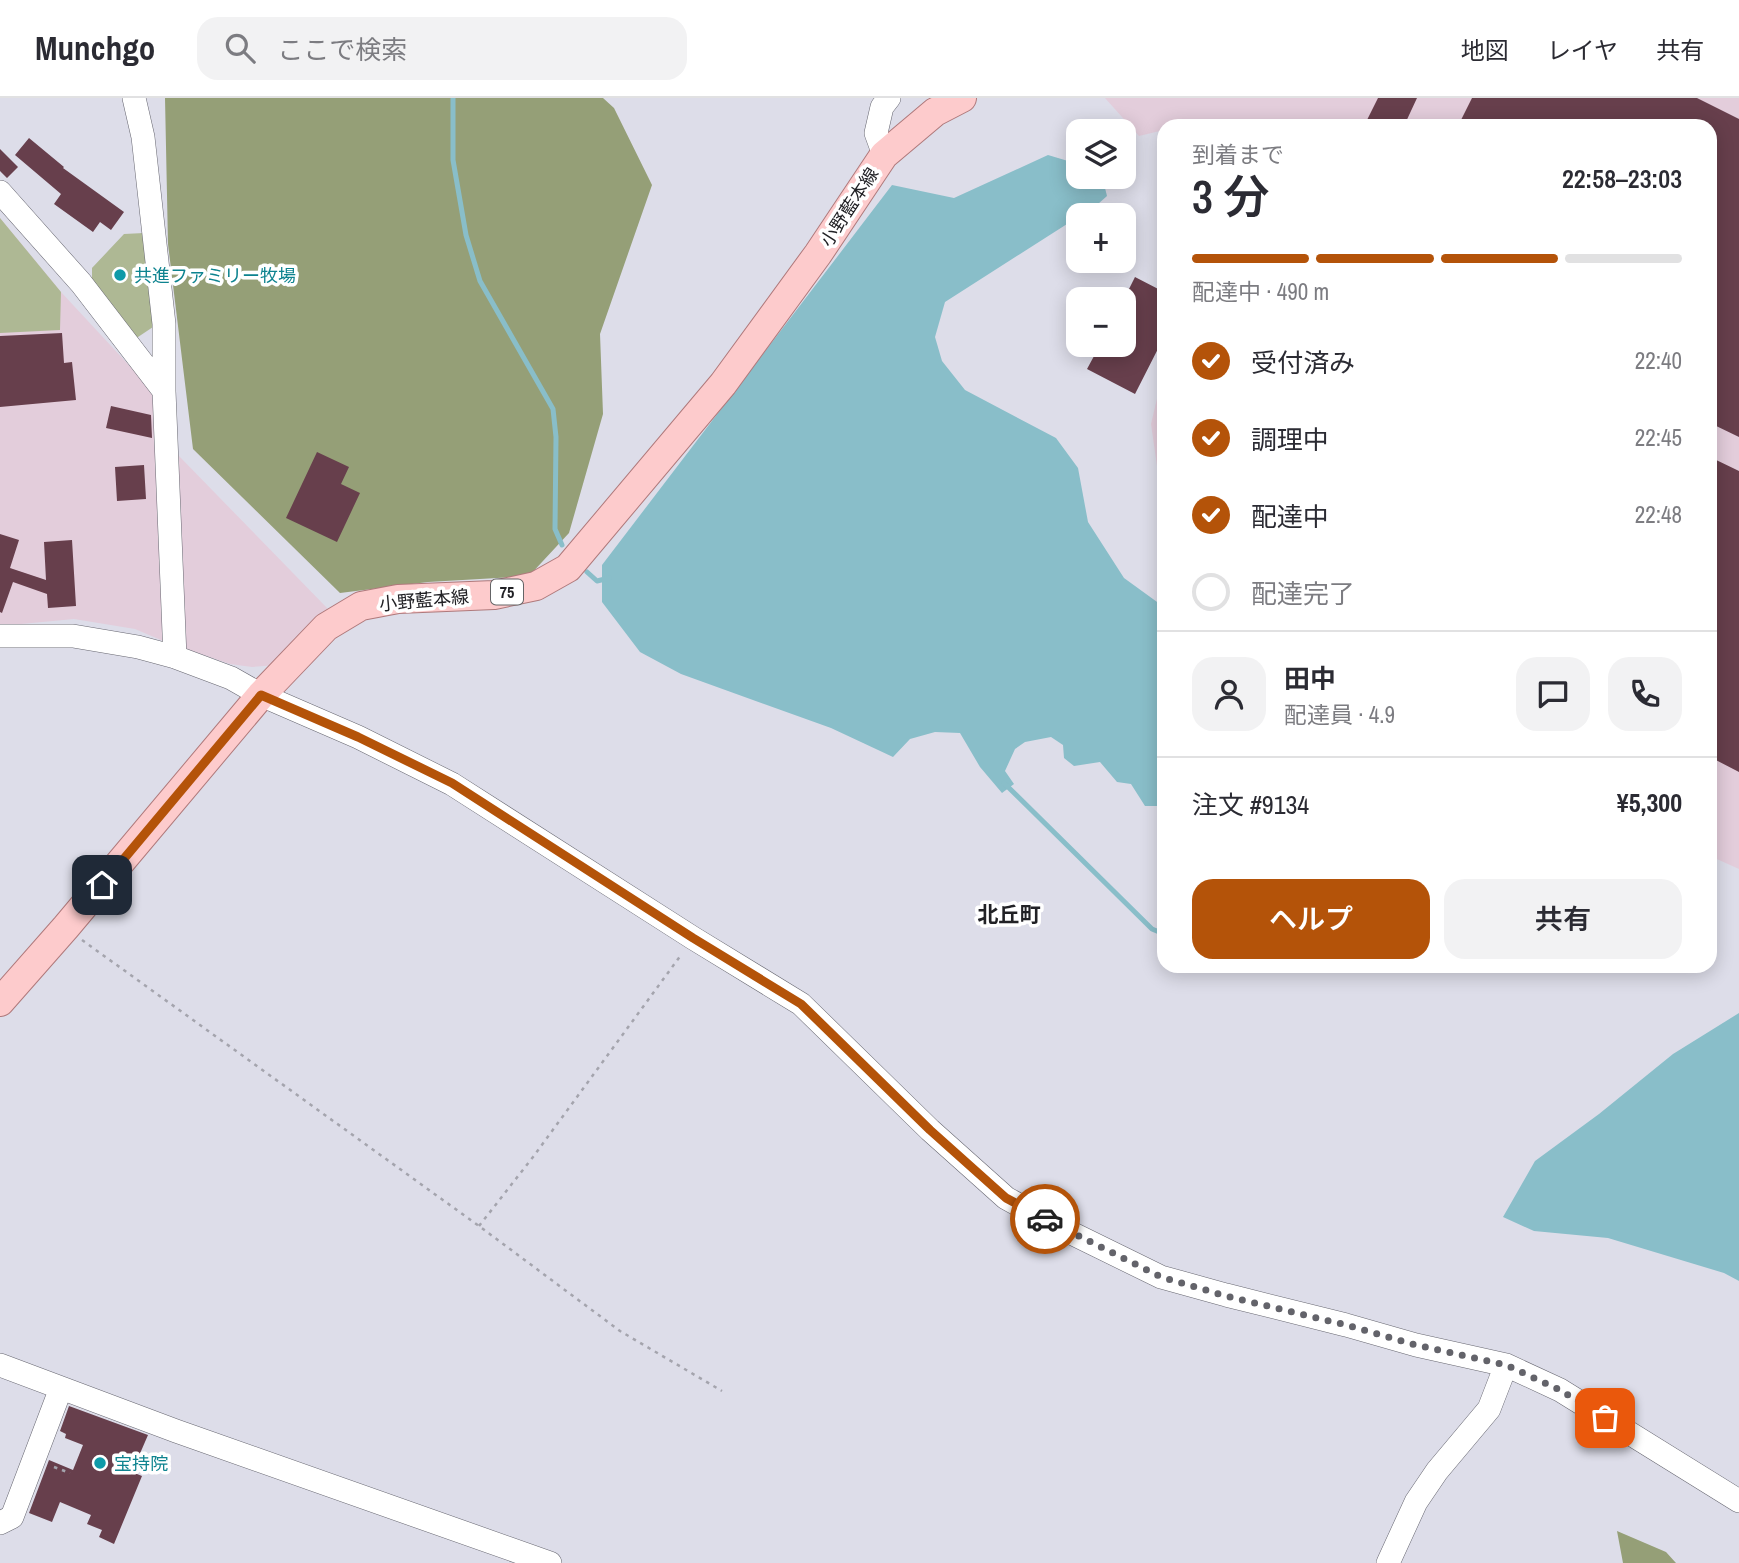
<!DOCTYPE html>
<html lang="ja">
<meta charset="utf-8">
<style>
body{margin:0;font-family:"Archivo Narrow","Noto Sans JP",sans-serif;background:#f2f2f3;color:#2b2b33;height:100vh;display:flex;flex-direction:column;font-size:26px;white-space:nowrap}
*{box-sizing:border-box;margin:0}
p{font-size:23px;color:#7c7c81}
.icon{flex:none;width:38px;height:38px;fill:none;stroke:currentColor;stroke-width:2;stroke-linecap:round;stroke-linejoin:round}
.map{position:relative;flex:1;overflow:hidden}
.details{position:absolute;left:1157px;top:21px;width:560px;height:854px;display:flex;flex-direction:column;background:#fff;border-radius:21px;box-shadow:0 4px 18px #0003}
.details>*{flex:none}
.fabs{position:absolute;left:1066px;top:21px;display:grid;gap:14px}
.fabs a{display:grid;place-items:center;width:70px;height:70px;border-radius:14px;background:#fff;box-shadow:0 4px 18px #0003;font-size:35px}
.pin{position:absolute;display:grid;place-items:center;width:60px;height:60px;color:#fff;margin:-30px;border-radius:14px;box-shadow:0 4px 10px #0006}
.courier{position:absolute;display:grid;place-items:center;width:70px;height:70px;margin:-35px;border:5px solid #b45309;border-radius:50%;background:#fff;color:#222;box-shadow:0 2px 9px #0007}
.head em{font-style:normal;font-weight:600}
.head div{display:flex;flex-direction:column-reverse}
.head{display:flex;align-items:center;justify-content:space-between;height:119px;padding:0 35px}
h1{font-size:46px;font-weight:600;line-height:52px}
.bar{display:grid;grid-template-columns:repeat(4,1fr);gap:10px 7px;align-content:center;height:84px;padding:0 35px}
.bar i{height:9px;border-radius:5px;background:#e1e1e2}
.bar .selected{background:#b45309}
.bar p{grid-column:span 4}
.line{display:flex;align-items:center;gap:18px;padding:0 35px;border-top:2px solid #e1e1e2}
.line div{flex:1}
.round{display:grid;place-items:center;flex:none;width:74px;height:74px;border-radius:21px;background:#f2f2f3}
ol{padding:0 35px;list-style:none}
li{display:flex;align-items:center;gap:21px;height:77px}
li p{margin-inline-start:auto}
li .icon{padding:7px;border-radius:50%;background:#b45309;color:#fff;stroke-width:4}
li:last-child{color:#7c7c81}
li i{width:38px;height:38px;border:4px solid #e1e1e2;border-radius:50%}
.action{display:flex;gap:14px;margin-top:auto;padding:14px 35px}
.action a{flex:1;height:80px;border-radius:21px;background:#b45309;color:#fff;font-size:28px;font-weight:600;line-height:80px;text-align:center}
.action a+a{background:#f2f2f3;color:#2b2b33}
header{display:flex;align-items:center;gap:42px;box-sizing:border-box;height:98px;padding:0 35px;background:#fff;border-bottom:2px solid #e1e1e2}
header strong{font-size:33px}
nav{display:flex;gap:38px;margin-inline-start:auto;font-size:24px}
.search{width:490px;height:63px;background:#f2f2f3;display:flex;align-items:center;gap:18px;box-sizing:border-box;padding:0 24px;border-radius:21px;color:#7c7c81;font-size:26px}
.map>svg:first-child{display:block}
.industrial{fill:#e3cddb}
.green{fill:#aeb894}
.forest{fill:#959f77}
.water{fill:#89bec9}
.lines{fill:none;stroke-linecap:round;stroke-linejoin:round}
.stream{stroke:#89bec9;stroke-width:5}
.building{fill:#673f4c}
.minor-casing{stroke:#676771;stroke-width:24}
.major-casing{stroke:#af797b;stroke-width:30}
.path{stroke:#a4a4ad;stroke-width:2.5;stroke-dasharray:3.5 5;stroke-linecap:butt}
.minor{stroke:#fff;stroke-width:23}
.major{stroke:#fdcbcc;stroke-width:28}
.done{stroke:#63636a;stroke-width:7;stroke-dasharray:0 12.6}
.route{stroke:#b45309;stroke-width:9}
.culture-dot{fill:#0f9aa8;stroke:#fff;stroke-width:2.5}
.labels{text-anchor:middle;dominant-baseline:central;stroke-width:7;stroke-linejoin:round;paint-order:stroke}
.shield{fill:#fff;stroke:#646466;stroke-width:2}
.shield-label{font-size:16px;font-weight:bold;fill:#212125}
.street-label{font-size:18px;fill:#212125;stroke:#fff}
.culture-label{font-size:18px;fill:#0d838f;stroke:#fff;text-anchor:start}
.quarter-label{font-size:21px;font-weight:bold;fill:#212125;stroke:#fff}
</style>
<header>
<strong>Munchgo</strong>
<div class="search"><svg class="icon" aria-label="search" viewBox="0 0 24 24"><circle cx="10" cy="10" r="6"/><path d="M15 15l6 6"/></svg>ここで検索</div>
<nav><a>地図</a><a>レイヤ</a><a>共有</a></nav>
</header>
<div class="map">
<svg width="1739" height="1465" viewBox="0 0 1739 1465">
<rect width="100%" height="100%" fill="#dddde9"/>
<path class="industrial" d="M1105,0H1739V771L1710,758V28H1197L1191,25L1180,28H1164V32L1139,38Z
M0,120L61,194L152,292L179,358L329,512L277,567L252,569L230,566L168,545L135,531L74,521L0,528Z
M1164,271V401L1161,396L1151,326Z"/>
<path class="green" d="M0,120L61,194L60,232L0,235Z
M144,135L156,227L132,243L92,182V170L124,136Z"/>
<path class="forest" d="M165,0H603L614,10L652,87L600,236L603,316L569,435L529,478L428,484L340,495L193,351L168,146Z
M1617,1433L1666,1454L1676,1465H1623Z"/>
<path class="water" d="M1048,57L1078,66V79H1097L1104,86L1107,98L1098,106L1078,117V119L945,204L935,239L942,263L965,292L1056,340L1078,370L1088,424L1124,480L1164,509V704L1159,708H1145L1131,686L1117,684L1100,664L1074,668L1064,660L1063,647L1051,639L1025,644L1015,651L1005,673L1014,686L1002,695L980,669L960,635L935,634L910,641L893,659L831,630L681,576L640,554L602,504V467L892,87L954,100Z
M1739,915V1183L1724,1175L1608,1140L1534,1133L1503,1119L1535,1063L1599,1016L1673,956Z"/>
<g class="lines">
<path class="stream" d="M453,0V62L466,137L480,183L553,311L556,339L555,431L562,447
M587,474L597,483L609,480
M1004,685L1152,831L1164,836"/>
</g>
<path class="building" d="M1378,0H1417L1404,28H1364Z
M1472,0H1697L1739,21V339L1710,325V28H1458Z
M29,40L64,69L63,70L124,114L111,132L100,124L93,134L54,106L61,96L15,57Z
M0,51L18,69L7,80L0,73Z
M1135,179L1164,194V239L1135,296L1087,271L1100,247H1124V201Z
M62,235L64,265L72,264L76,302L0,309V238Z
M111,308L151,317L152,340L106,330Z
M317,354L349,369L341,386L360,395L337,444L286,420Z
M1710,359L1739,373V674L1710,659Z
M144,367L146,401L117,403L115,369Z
M0,436L19,442L10,470L46,482L44,444L72,442L76,508L48,510L47,496L13,484L2,515L0,514Z
M69,1308L148,1337L132,1374L142,1378L114,1446L99,1439L102,1432L87,1426L91,1417L60,1404L52,1424L29,1415L49,1362L73,1372L83,1347L65,1340L66,1336L60,1333Z"/>
<g class="lines">
<g class="minor-casing">
<path id="minor" d="M134,0L143,39L164,226V293L175,559
M884,57L876,35L882,9L889,0
M0,94L81,185L164,293
M0,538H73L138,549L175,559L231,580L261,597L358,639L452,686L693,840L801,906L930,1032L1006,1100L1055,1127L1161,1179L1226,1197L1346,1227L1416,1247L1506,1267L1560,1292L1739,1403
M0,1267L176,1333L550,1465
M0,1425L12,1419L61,1290
M1388,1465L1416,1404L1437,1373L1489,1311L1506,1267"/>
</g>
<g class="major-casing">
<path id="major" d="M0,904L66,829L261,597L326,529L361,508L398,501L494,497L536,488L568,470L723,286L818,156L884,57L935,14L962,0"/>
</g>
<path class="path" d="M82,842L479,1128L620,1233L722,1293
M479,1128L533,1059L681,857
M54,1369L70,1375"/>
<use href="#minor" class="minor"/>
<use href="#major" class="major"/>
</g>
<g class="lines">
<path class="done" d="M1045,1121L1161,1179L1226,1198L1346,1227L1416,1247L1506,1267L1560,1292L1605,1320"/>
<path class="route" d="M102,787L261,597L358,639L452,685L693,840L801,906L930,1032L1006,1100L1045,1121"/>
</g>
<g class="culture-dot">
<circle cx="120" cy="177" r="7"/>
<circle cx="100" cy="1365" r="7"/>
</g>
<g class="labels">
<rect class="shield" x="491" y="481.5" width="32" height="25" rx="5"/>
<g class="shield-label">
<text x="507" y="494">75</text>
</g>
<g class="street-label">
<text transform="translate(849 109) rotate(-57)">小野藍本線</text>
<text transform="translate(424 502) rotate(-5)">小野藍本線</text>
</g>
<g class="culture-label">
<text x="134" y="177">共進ファミリー牧場</text>
<text x="114" y="1365">宝持院</text>
</g>
<g class="quarter-label">
<text x="1009" y="816">北丘町</text>
</g>
</g>
</svg>
<div class="fabs">
<a><svg class="icon" aria-label="layers" viewBox="0 0 24 24"><path d="M12 4l9 5-9 5-9-5zM3 14l9 5 9-5"/></svg></a>
<a>+</a>
<a>−</a>
</div>
<div class="pin" style="left:1605px;top:1320px;background:#ea580c"><svg class="icon" aria-label="bag" viewBox="0 0 24 24"><path d="M5 8h14l-1 12H6zM9 8a3 3 0 0 1 6 0"/></svg></div>
<div class="pin" style="left:102px;top:787px;background:#1f2937"><svg class="icon" aria-label="home" viewBox="0 0 24 24"><path d="M3 11l9-7 9 7M6 9v11h12V9"/></svg></div>
<div class="courier" style="left:1045px;top:1121px"><svg class="icon" aria-label="car" viewBox="0 0 24 24"><path d="M5 17H2v-5l4-1 3-4h7l3 4 3 1v5h-3M9 17h6M6 11h13"/><circle cx="7" cy="17" r="2"/><circle cx="17" cy="17" r="2"/></svg></div>
<section class="details">
<div class="head"><div><h1>3 分</h1><p>到着まで</p></div><em>22:58–23:03</em></div>
<div class="bar"><i class="selected"></i><i class="selected"></i><i class="selected"></i><i></i><p>配達中 · 490 m</p></div>
<ol>
<li><svg class="icon" aria-label="check" viewBox="0 0 24 24"><path d="M5 12l5 5 9-10"/></svg>受付済み<p>22:40</p></li>
<li><svg class="icon" aria-label="check" viewBox="0 0 24 24"><path d="M5 12l5 5 9-10"/></svg>調理中<p>22:45</p></li>
<li><svg class="icon" aria-label="check" viewBox="0 0 24 24"><path d="M5 12l5 5 9-10"/></svg>配達中<p>22:48</p></li>
<li><i></i>配達完了</li>
</ol>
<div class="line" style="height:126px"><a class="round"><svg class="icon" aria-label="person" viewBox="0 0 24 24"><circle cx="12" cy="8" r="4"/><path d="M4 21q1-7 8-7t8 7"/></svg></a><div><b>田中</b><p>配達員 · 4.9</p></div><a class="round"><svg class="icon" aria-label="chat" viewBox="0 0 24 24"><path d="M4 5h16v11H9l-5 4z"/></svg></a><a class="round"><svg class="icon" aria-label="phone" viewBox="0 0 24 24"><path d="M5 4h4l2 5-3 2q2 4 5 5l2-3 5 2v4C11 20 4 13 5 4z"/></svg></a></div>
<div class="line" style="height:91px"><div>注文 #9134</div><b>¥5,300</b></div>
<div class="action"><a>ヘルプ</a><a>共有</a></div>
</section>
</div>
